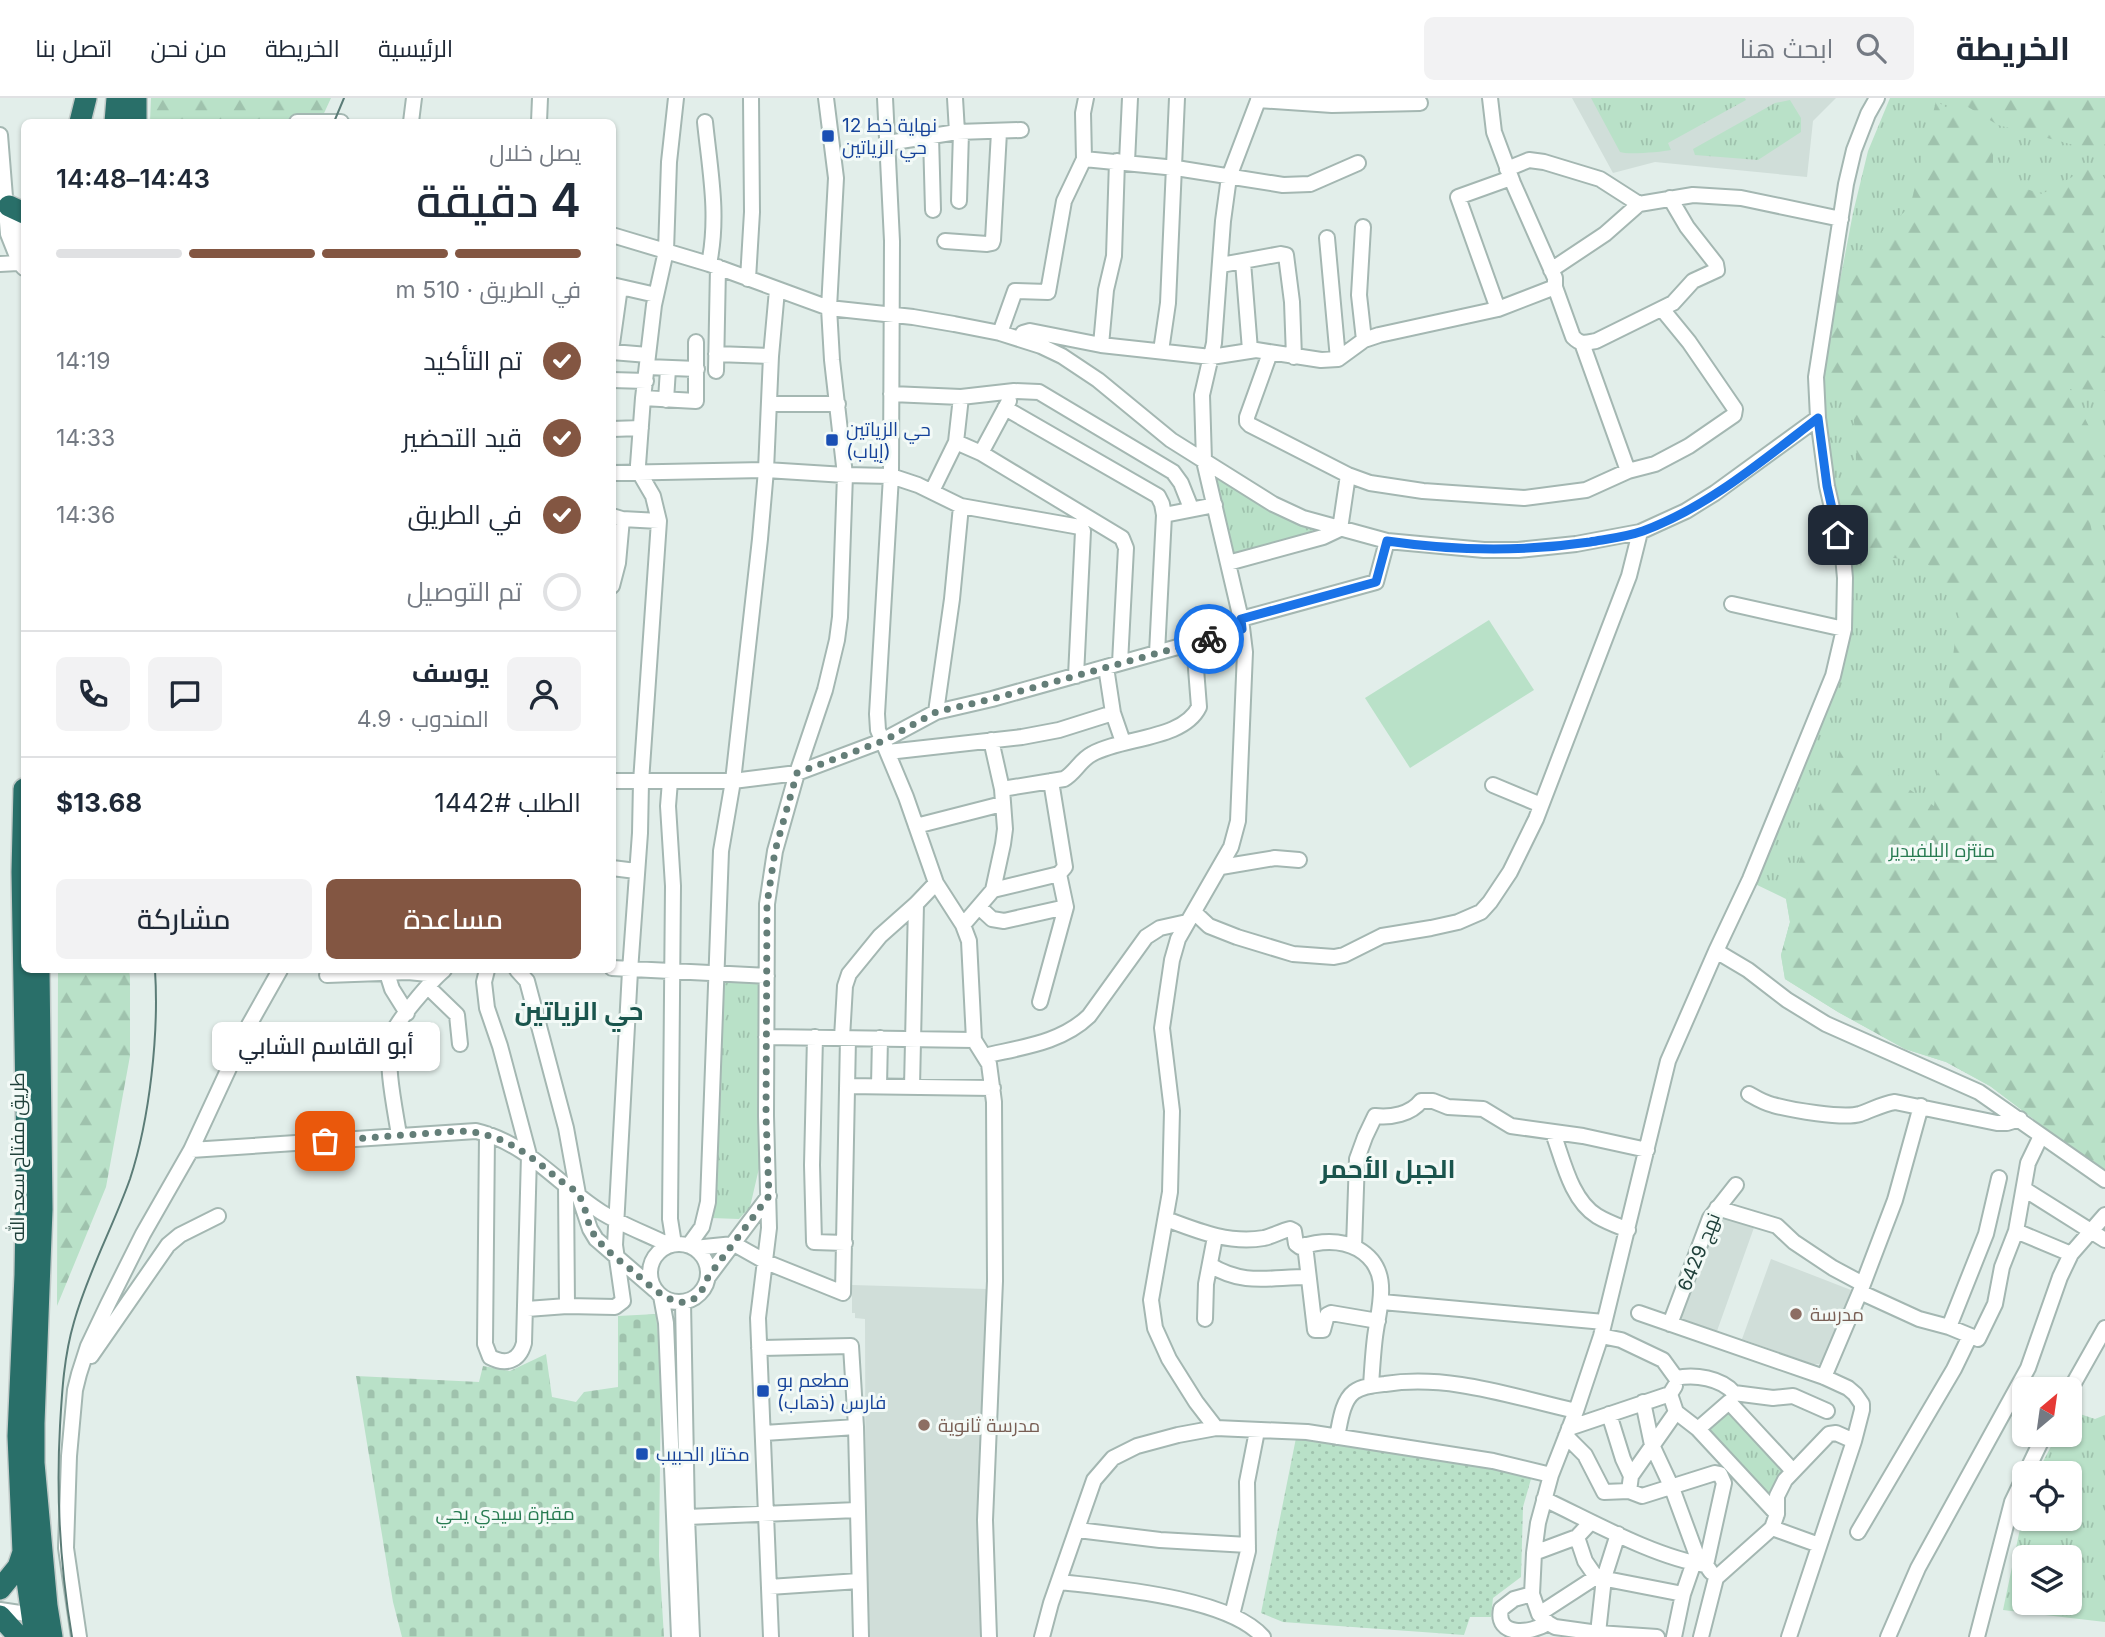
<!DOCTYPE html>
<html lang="ar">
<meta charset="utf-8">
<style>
body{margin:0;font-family:Inter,Cairo,sans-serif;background:#f2f2f3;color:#1f2937;direction:rtl;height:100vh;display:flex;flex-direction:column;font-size:26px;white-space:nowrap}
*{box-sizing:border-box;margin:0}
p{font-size:23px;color:#747a83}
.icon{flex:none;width:38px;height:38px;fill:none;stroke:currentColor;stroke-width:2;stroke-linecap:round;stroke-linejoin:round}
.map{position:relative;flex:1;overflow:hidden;direction:ltr}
.side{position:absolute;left:21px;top:21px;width:595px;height:854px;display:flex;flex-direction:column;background:#fff;border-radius:10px;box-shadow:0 2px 5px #0004;direction:rtl}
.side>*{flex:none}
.needle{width:46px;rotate:29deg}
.controls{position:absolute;left:2012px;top:1279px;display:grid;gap:14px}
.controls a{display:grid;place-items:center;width:70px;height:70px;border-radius:10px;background:#fff;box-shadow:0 2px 5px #0004;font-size:35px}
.pin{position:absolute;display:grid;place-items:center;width:60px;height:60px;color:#fff;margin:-30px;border-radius:14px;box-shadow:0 4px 10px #0006}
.courier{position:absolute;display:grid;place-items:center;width:70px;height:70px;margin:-35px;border:5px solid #1a73e8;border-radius:50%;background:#fff;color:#222;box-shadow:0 2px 9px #0007}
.bubble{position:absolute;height:49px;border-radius:10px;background:#fff;box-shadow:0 2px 5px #0004;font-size:23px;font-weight:600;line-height:49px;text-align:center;direction:rtl}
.head em{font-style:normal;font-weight:600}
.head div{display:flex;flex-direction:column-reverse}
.head{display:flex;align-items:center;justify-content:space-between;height:119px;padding:0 35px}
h1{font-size:46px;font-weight:600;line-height:52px}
.bar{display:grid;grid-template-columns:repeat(4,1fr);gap:10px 7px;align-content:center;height:84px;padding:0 35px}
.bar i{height:9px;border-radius:5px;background:#e0e1e3}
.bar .current{background:#835642}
.bar p{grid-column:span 4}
.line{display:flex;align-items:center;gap:18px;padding:0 35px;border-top:2px solid #e0e1e3}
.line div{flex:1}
.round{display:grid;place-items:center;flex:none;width:74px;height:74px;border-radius:10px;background:#f2f2f3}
ol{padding:0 35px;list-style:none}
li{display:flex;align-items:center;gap:21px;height:77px}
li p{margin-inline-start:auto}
li .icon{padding:7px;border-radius:50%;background:#835642;color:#fff;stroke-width:4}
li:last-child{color:#747a83}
li i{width:38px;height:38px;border:4px solid #e0e1e3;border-radius:50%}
.cta{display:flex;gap:14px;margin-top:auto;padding:14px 35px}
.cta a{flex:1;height:80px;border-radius:10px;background:#835642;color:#fff;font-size:28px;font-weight:600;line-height:80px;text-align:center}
.cta a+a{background:#f2f2f3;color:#1f2937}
header{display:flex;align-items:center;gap:42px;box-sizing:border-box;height:98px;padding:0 35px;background:#fff;border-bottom:2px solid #e0e1e3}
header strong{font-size:33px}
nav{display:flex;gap:38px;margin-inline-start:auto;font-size:24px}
.search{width:490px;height:63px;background:#f2f2f3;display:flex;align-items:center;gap:18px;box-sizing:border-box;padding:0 24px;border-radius:10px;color:#747a83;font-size:26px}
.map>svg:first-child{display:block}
.built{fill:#d0ded9}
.grass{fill:url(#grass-tufts);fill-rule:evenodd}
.forest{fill:url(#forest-firs)}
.cemetery{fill:url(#cemetery-stones)}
.garden{fill:url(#garden-dots)}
.pitch{fill:#b9e1c8}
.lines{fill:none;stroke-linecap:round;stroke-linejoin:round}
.minor-casing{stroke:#a4b7b2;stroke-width:18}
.highway-casing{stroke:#c1cac8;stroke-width:24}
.minor{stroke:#fff;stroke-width:14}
.highway{stroke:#296f69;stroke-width:21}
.tram{stroke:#5b7c77;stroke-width:2}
.done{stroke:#647e78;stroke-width:7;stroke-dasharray:0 12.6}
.route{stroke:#1a73e8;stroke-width:9}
.transit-dot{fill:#1a4fb4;stroke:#f3faf7;stroke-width:2.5}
.education-dot{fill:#8d6e63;stroke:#f3faf7;stroke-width:2.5}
.labels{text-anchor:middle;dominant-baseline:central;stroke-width:6;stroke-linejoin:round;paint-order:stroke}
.transit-label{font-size:19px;fill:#164399;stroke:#f3faf7;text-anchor:start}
.park-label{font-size:19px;fill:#277b51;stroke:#f3faf7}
.street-label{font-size:19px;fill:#20413b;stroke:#f3faf7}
.education-label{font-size:19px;fill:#785e54;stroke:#f3faf7;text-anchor:start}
.district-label{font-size:26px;font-weight:bold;fill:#1a554d;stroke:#f3faf7}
</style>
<header>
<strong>الخريطة</strong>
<div class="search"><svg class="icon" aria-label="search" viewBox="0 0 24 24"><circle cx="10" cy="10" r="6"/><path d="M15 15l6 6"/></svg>ابحث هنا</div>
<nav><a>الرئيسية</a><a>الخريطة</a><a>من نحن</a><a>اتصل بنا</a></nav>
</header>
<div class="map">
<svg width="2105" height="1539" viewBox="0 0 2105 1539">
<defs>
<pattern id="grass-tufts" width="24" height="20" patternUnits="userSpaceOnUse" patternTransform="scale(1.75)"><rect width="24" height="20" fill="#b9e1c8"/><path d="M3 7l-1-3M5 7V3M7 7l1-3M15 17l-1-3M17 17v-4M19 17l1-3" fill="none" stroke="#9fc2ad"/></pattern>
<pattern id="forest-firs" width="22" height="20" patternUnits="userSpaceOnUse" patternTransform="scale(1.75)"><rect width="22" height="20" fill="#b9e1c8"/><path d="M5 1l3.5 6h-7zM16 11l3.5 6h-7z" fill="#9fc2ad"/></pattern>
<pattern id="cemetery-stones" width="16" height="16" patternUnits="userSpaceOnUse" patternTransform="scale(1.75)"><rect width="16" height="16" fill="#b9e1c8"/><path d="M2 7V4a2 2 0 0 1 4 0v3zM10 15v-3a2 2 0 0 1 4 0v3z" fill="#9fc2ad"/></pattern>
<pattern id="garden-dots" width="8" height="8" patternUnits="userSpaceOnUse" patternTransform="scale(1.75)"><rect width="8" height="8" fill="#b9e1c8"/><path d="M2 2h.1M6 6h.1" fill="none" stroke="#9fc2ad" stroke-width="1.8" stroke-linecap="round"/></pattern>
</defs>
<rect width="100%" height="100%" fill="#e2eeea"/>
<path class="built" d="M1572,0H1836L1813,23L1807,79L1655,64L1613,75Z
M1718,1110L1756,1124L1717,1233L1679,1220Z
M1771,1161L1851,1192L1824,1263L1819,1266H1813L1742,1241Z
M852,1187L987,1191L980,1434L986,1539H866L865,1221L855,1220V1215H852Z"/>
<path class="grass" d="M1591,0H1745L1746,2L1668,45L1671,52C1662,54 1627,57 1620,54Z
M1890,0H2105V1075L1990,988L1946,964L1905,951L1838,914L1785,881L1781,857L1790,824L1786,801L1753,785L1835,579L1846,486L1816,334L1827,251L1853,115L1868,53Z
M1790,2L1801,20V34L1758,62L1695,57L1693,51L1775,5Z
M1210,373L1331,431L1231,460Z
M719,878L760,881V1066L750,1109L739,1121L711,1120Z
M1729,1305L1790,1371L1778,1414L1701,1331Z
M2071,1313L2095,1321L2105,1317V1524L2003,1512L2025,1407V1421H2070V1376L2037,1375L2057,1337H2070ZM2025,1460H2070V1505H2025Z"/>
<path class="forest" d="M151,0H331L320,24H150Z
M1953,0H2105V46L2097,53L1998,27Z
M1936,3L1993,38V80L2042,96L2095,66L2105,81V124L2101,156L2105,159V223L2094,232L2105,239V292L2070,291L2105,360V421L2090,424L2099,469H2105V540L2102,541L2105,553V654H2103L2100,733L2105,731V1055L2096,1068L1990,988L1946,964L1905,951L1838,914L1785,881L1781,857L1790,824L1786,800L1842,646L1934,708L1960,503L1925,463L1841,455L1828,386L1859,383L1853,312L1824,267L1843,168L1910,109Z
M58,872H129L130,879V958L106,1089L57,1208Z"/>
<path class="cemetery" d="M656,1216L661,1271L659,1458L664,1539H402L393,1504L356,1278L479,1284L483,1268L510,1273L546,1256L552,1299L576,1304L584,1294L618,1289V1218Z"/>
<path class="garden" d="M1297,1335L1533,1374L1523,1409L1521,1479L1493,1500L1491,1519H1470L1464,1537L1283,1524L1261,1515Z"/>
<path class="pitch" d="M1489,522L1534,592L1410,670L1365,600Z"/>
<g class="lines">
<g class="minor-casing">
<path id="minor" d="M885,0L892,143L891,378L877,616L878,632L906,699L936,785L963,827L969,843L974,942L989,966L994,1004L995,1183L985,1422L989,1539
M955,0L957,34
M1086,0L1083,15L1084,61L1176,70L1283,87L1310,86L1358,65
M1258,2L1332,7L1420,5
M297,24H341
M411,24L414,0
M539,24L540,0
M705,24C710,73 719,117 709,166
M0,37L8,136L16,156
M931,38L933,112
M888,45L957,34L1021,32
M1127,64L1130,0
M1507,71L1529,62L1544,64L1600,81L1639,106L1693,97L1741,100L1841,121
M959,103L961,34
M11,113L24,147L18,151L16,161L24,170
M1363,129L1359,197L1364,242
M612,137L709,166L829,210L913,219L954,226L1000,235L1041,248L1062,258L1098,282L1171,342L1273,406L1303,420L1387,443L1484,452H1518L1576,446L1640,434L1686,413L1715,395L1818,320L1827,388L1843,458L1845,480L1844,531L1833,578L1750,781L1716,853L1668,963L1601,1238L1576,1313L1551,1377L1538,1425L1534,1455L1532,1496L1539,1516L1548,1525L1555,1529L1598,1535L1657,1539
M1327,140L1338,261
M945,143L987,146L992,145L993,142L999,34
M1243,164L1250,252
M0,166L18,165
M1221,167L1281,156L1286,157L1292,204L1294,259
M1551,172L1605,136L1639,106
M748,181L752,114L751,0
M612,187L656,197
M1555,189L1573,239C1581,247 1585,245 1596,243L1673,205L1693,183L1717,172L1716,166L1687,129L1670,100
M1498,211L1458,99L1511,80
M1000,235L1015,193L1048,194L1064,103L1084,61
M1020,241L1023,235L1030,233L1101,247L1211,259L1256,252L1321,262L1338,261L1364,242L1379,237L1498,211L1555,189V180L1513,85L1494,34L1490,0
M1582,245L1628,373
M612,246L620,189
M1101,247L1106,192L1114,158L1117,63
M1161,253L1168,205L1177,0
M612,254L648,257
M1270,255L1247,319V324L1250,327L1348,377L1370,385L1423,393L1524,400L1586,392L1628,373L1655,366L1689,348L1734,317L1735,311L1689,244L1662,211
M716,256L771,258
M647,269L697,271
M716,273L718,169
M612,282L646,283
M891,296L961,299L1014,293L1039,294L1173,374L1181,385L1191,410
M643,300L696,303V244
M666,302L668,271
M769,306H838
M1005,310L1158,398L1162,406L1164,417L1157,555
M1818,320L1816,279L1846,86L1854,52L1868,16L1877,0
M612,331L641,330
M956,344L981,355L1122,440L1126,450L1120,565
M981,355L1009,303
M612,375L766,372L845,377L891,378L918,387L961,408L1080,429L1083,433L1076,578
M932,393L956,344L961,299
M1164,417L1215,407
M612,418L622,421L659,423
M1228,465L1323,439L1340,431L1348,377
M612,488L618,465L622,421
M1732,506L1844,531
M1241,521L1376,484L1387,443
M1106,569L1113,615L1123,644
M936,614L952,501L961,408
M888,654L1022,639L1059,632L1113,615
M612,683H733L797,675L882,643L936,614L992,601L1242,531
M670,683L668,708L673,788L670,1121L674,1146
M1493,687L1541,707
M1002,691L1064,681C1075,675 1080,662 1092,656C1122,639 1183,642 1199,609L1194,545
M916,728L1002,706
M1221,769L1275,760L1299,762
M612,770L636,773
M993,792L1059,776L1065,769L1051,683
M979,809L992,821L1004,823L1066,809
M1194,814L1209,828L1237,839L1293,856L1334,859L1344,857L1382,838L1431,830L1458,824L1481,814L1490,804L1510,774L1536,721L1629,478L1640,434
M963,827L993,792L1003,746L1005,731L1002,691L991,642
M1716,853L1748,872L1787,902L1826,926L1979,994L2105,1082
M612,870L767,878
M386,872L392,891L407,915
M517,872L527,883L566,1030L578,1096
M327,877L408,874L438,877
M428,889L457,917L460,946
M1040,904L1066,809L1059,776
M766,939L974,942
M815,939L812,1067L814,1144L845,1145
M842,940L845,888L849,876L880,838L916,806L936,785
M390,944L411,942L429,933
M984,958C1022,949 1061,945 1089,918L1146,839L1160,830L1187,824
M847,988L993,990
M879,988L880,940
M912,989L916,806
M1749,996C1756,1000 1764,1005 1773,1007C1791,1012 1843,1021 1860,1016C1872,1012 1882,1006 1895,1004L1997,1025H2007L2020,1021
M1553,1035C1563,1062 1571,1102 1597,1118C1607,1124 1618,1128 1628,1132
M487,1036L485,1246L490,1259C505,1267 519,1264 524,1245L529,1057L500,948L487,910L484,884L487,872
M399,1037C395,1011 385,965 391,940C393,926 433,881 444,872
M191,1052L476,1033C528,1045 558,1087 601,1114C622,1127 647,1136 669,1147
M566,1087L567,1208
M2024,1091L2105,1142
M579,1098L590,1131L596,1141L655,1192
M1717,1110L1777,1128L1794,1144L1833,1170L1863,1186
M1166,1121C1198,1133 1229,1146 1264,1140C1273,1138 1281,1133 1290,1131L1294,1133L1296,1146L1300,1149C1319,1143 1340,1141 1358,1151C1393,1171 1379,1207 1375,1239C1373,1255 1372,1272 1371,1288
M2016,1133L2071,1156
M650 1175a29 29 0 1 1 58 0a29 29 0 1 1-58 0Z
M689,1147L702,1129L708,1104L721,753L733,683L760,441L766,372L771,258L777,192
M1305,1147L1315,1232H1323L1327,1217L1331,1215L1378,1223
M1354,1149L1357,1061L1365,1039L1375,1018C1391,1020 1411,1016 1421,1003H1433L1448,1009L1483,1011L1511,1028L1583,1038L1647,1052
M694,1150L734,1146L766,1164L843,1195L848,940
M1210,1167C1244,1188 1270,1179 1308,1179
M708,1179L769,1098
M1860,1194L1919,1221L1949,1229L1978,1241L1995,1206L2002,1169L2016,1133L2028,1065L2041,1038
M661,1198L666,1225L679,1539
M683,1204L687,1419L692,1539
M1382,1204L1604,1224
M527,1211L567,1208L615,1209L623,1203L615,1147L630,873L640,735L641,684L659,423L653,398L639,374L638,367L643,300L654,207L666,153L669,64L676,0
M1639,1215L1824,1279L1848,1290L1855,1296L1862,1306V1312L1854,1343L1789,1539
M1205,1221L1206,1186L1215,1139
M1670,1226L1710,1120L1736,1087
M1949,1229L1986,1136L1999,1080
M1601,1238L1621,1242L1663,1262L1676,1280C1695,1276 1721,1280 1734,1295L1773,1300L1793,1298L1827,1313
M759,1250L851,1248L856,1329L861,1539
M91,1258L168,1147L180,1137L218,1118
M1824,1279L1860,1194L1895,1102L1921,1008
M2070,1292L2105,1230
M1670,1296L1676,1314L1631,1378L1629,1393L1642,1398L1715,1375L1720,1376L1724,1385L1706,1467
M1643,1304L1652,1347L1672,1390L1700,1466
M1676,1314L1698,1331L1777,1416L1772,1430L1716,1480L1701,1539
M1609,1316L1623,1361L1631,1378
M1216,1330L1196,1304L1169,1261L1155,1230L1151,1202L1170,1094L1172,1013L1162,930L1172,862L1178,841L1231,749L1238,723L1245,554L1241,521L1204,363L1202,297L1214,245L1223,123L1229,79L1259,0
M1569,1330L1670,1296L1675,1288
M1698,1331L1729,1304L1793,1373
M764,1335L856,1329
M1566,1338L1585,1357L1604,1394L1629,1393
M1337,1339C1340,1325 1342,1303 1354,1294C1362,1288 1375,1287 1385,1286C1450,1276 1513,1299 1576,1313
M1544,1401C1591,1423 1656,1460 1706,1467L1711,1474
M1777,1416V1398L1785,1382L1829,1336L1836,1335L1854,1343
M687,1419L857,1412
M1772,1430L1819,1447
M1078,1432L1160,1442L1248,1447
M1858,1434L1954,1271L1970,1238
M1577,1439L1585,1463L1596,1479L1683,1496
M1534,1455L1577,1439L1591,1424
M1060,1484C1111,1490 1228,1499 1263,1539
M769,1489L859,1483
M1532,1496L1514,1501L1501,1511C1495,1539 1530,1536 1548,1525
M0,1512L40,1518
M1539,1516L1596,1479
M1232,1517L1248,1453L1247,1384L1257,1333
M1598,1535L1604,1480L1618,1436
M79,1539L66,1450L69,1358L75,1292L79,1276L88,1248L108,1206L143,1136L191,1052L249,927L280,872
M771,1539L758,1220L769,1130L766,1018L767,806L775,753L797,675L825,592L837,542L840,519L845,377L832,262L829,210L836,80L826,0
M1042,1539L1051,1505L1094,1382L1113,1360L1137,1348L1178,1337L1216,1330L1307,1334L1493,1363L1551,1377
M1674,1539L1683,1496L1693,1467
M1888,1539L1918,1470L2028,1270L2060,1179L2071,1156L2105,1117
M1977,1539L2012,1404L2044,1337"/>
</g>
<g class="highway-casing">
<path id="highway" d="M80,24L86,0
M115,24L117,0
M136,24V0
M9,108L24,115
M24,691L22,774L27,1057L25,1177L18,1338L23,1454L35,1539
M39,872L42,1111L34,1325V1365L47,1508L52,1539
M0,1491L18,1469L23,1454
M0,1518L19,1539"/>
</g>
<use href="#minor" class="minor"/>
<use href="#highway" class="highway"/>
<path class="tram" d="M334,24L344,0
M72,1539C60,1468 56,1400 60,1328C62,1293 64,1258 74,1224C88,1174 113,1129 130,1081C150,1020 159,935 155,872"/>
</g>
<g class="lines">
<path class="done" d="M325,1043L459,1033C500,1034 528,1055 558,1081C565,1086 575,1091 579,1098C587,1109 586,1126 595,1138C605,1152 620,1163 634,1174C657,1194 691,1228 708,1179L769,1098L766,1018L767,806L775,753L797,675L883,643L936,614L992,601L1209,541"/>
<path class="route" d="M1209,541L1242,531L1241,521L1376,484L1387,443C1455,453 1522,454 1590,444C1607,441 1626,439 1643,433C1708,409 1763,362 1818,320L1827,388L1838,437"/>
</g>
<g class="transit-dot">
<rect x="821" y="31" width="14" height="14" rx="3.5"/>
<rect x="825" y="335" width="14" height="14" rx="3.5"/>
<rect x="756" y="1286" width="14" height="14" rx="3.5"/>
<rect x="635" y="1349" width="14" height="14" rx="3.5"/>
</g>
<g class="education-dot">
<circle cx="1796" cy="1216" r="7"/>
<circle cx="924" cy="1327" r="7"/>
</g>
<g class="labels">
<g class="transit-label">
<text x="842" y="27">نهاية خط 12<tspan x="842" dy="22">حي الزياتين</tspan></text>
<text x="846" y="331">حي الزياتين<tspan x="846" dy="22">(إياب)</tspan></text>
<text x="777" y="1282">مطعم بو<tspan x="777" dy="22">فارس (ذهاب)</tspan></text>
<text x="656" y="1356">مختار الحبيب</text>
</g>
<g class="park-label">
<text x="1942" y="752">منتزه البلفيدير</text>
<text x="505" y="1415">مقبرة سيدي يحي</text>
</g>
<g class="street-label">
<text transform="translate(17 1059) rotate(-90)">طريق مفتاح سعد الله</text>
<text transform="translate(1699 1154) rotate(-68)">نهج 6429</text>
</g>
<g class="education-label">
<text x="1810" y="1216">مدرسة</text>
<text x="938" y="1327">مدرسة ثانوية</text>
</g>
<g class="district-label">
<text x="579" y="912">حي الزياتين</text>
<text x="1388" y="1070">الجبل الأحمر</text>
</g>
</g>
</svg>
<div class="controls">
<a><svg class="needle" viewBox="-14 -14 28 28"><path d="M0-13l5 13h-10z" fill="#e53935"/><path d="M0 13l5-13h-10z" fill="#747a83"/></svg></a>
<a><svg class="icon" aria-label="locate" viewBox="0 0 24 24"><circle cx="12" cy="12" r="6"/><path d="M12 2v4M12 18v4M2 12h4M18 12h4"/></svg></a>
<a><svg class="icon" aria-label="layers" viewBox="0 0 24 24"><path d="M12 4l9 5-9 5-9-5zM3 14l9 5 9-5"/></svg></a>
</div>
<div class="pin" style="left:325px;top:1043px;background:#ea580c"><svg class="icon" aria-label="bag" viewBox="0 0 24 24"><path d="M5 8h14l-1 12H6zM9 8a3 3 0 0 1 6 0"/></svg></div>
<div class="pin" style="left:1838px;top:437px;background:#1f2937"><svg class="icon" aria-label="home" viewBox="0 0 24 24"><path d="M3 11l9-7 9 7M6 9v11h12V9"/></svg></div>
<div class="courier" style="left:1209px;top:541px"><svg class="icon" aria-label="bike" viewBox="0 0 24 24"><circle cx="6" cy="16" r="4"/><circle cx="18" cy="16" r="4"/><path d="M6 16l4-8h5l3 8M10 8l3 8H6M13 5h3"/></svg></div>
<div class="bubble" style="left:212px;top:924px;width:228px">أبو القاسم الشابي</div>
<section class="side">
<div class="head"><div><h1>4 دقيقة</h1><p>يصل خلال</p></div><em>14:43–14:48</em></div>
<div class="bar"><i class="current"></i><i class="current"></i><i class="current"></i><i></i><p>في الطريق · 510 m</p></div>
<ol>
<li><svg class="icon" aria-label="check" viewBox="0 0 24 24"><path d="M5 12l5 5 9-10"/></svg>تم التأكيد<p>14:19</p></li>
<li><svg class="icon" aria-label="check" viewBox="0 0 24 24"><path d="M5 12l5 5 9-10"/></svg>قيد التحضير<p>14:33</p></li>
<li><svg class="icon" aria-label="check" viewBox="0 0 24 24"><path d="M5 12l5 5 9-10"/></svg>في الطريق<p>14:36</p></li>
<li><i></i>تم التوصيل</li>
</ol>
<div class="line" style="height:126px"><a class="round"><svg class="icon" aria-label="person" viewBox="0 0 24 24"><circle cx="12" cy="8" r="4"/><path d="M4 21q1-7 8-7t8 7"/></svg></a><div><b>يوسف</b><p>المندوب · 4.9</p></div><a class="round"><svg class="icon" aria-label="chat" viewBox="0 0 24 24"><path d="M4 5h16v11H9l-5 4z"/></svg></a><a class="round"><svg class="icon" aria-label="phone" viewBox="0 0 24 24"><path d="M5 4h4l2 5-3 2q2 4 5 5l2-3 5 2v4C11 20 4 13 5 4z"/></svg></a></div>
<div class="line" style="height:91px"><div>الطلب #1442</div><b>$13.68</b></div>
<div class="cta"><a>مساعدة</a><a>مشاركة</a></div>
</section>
</div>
